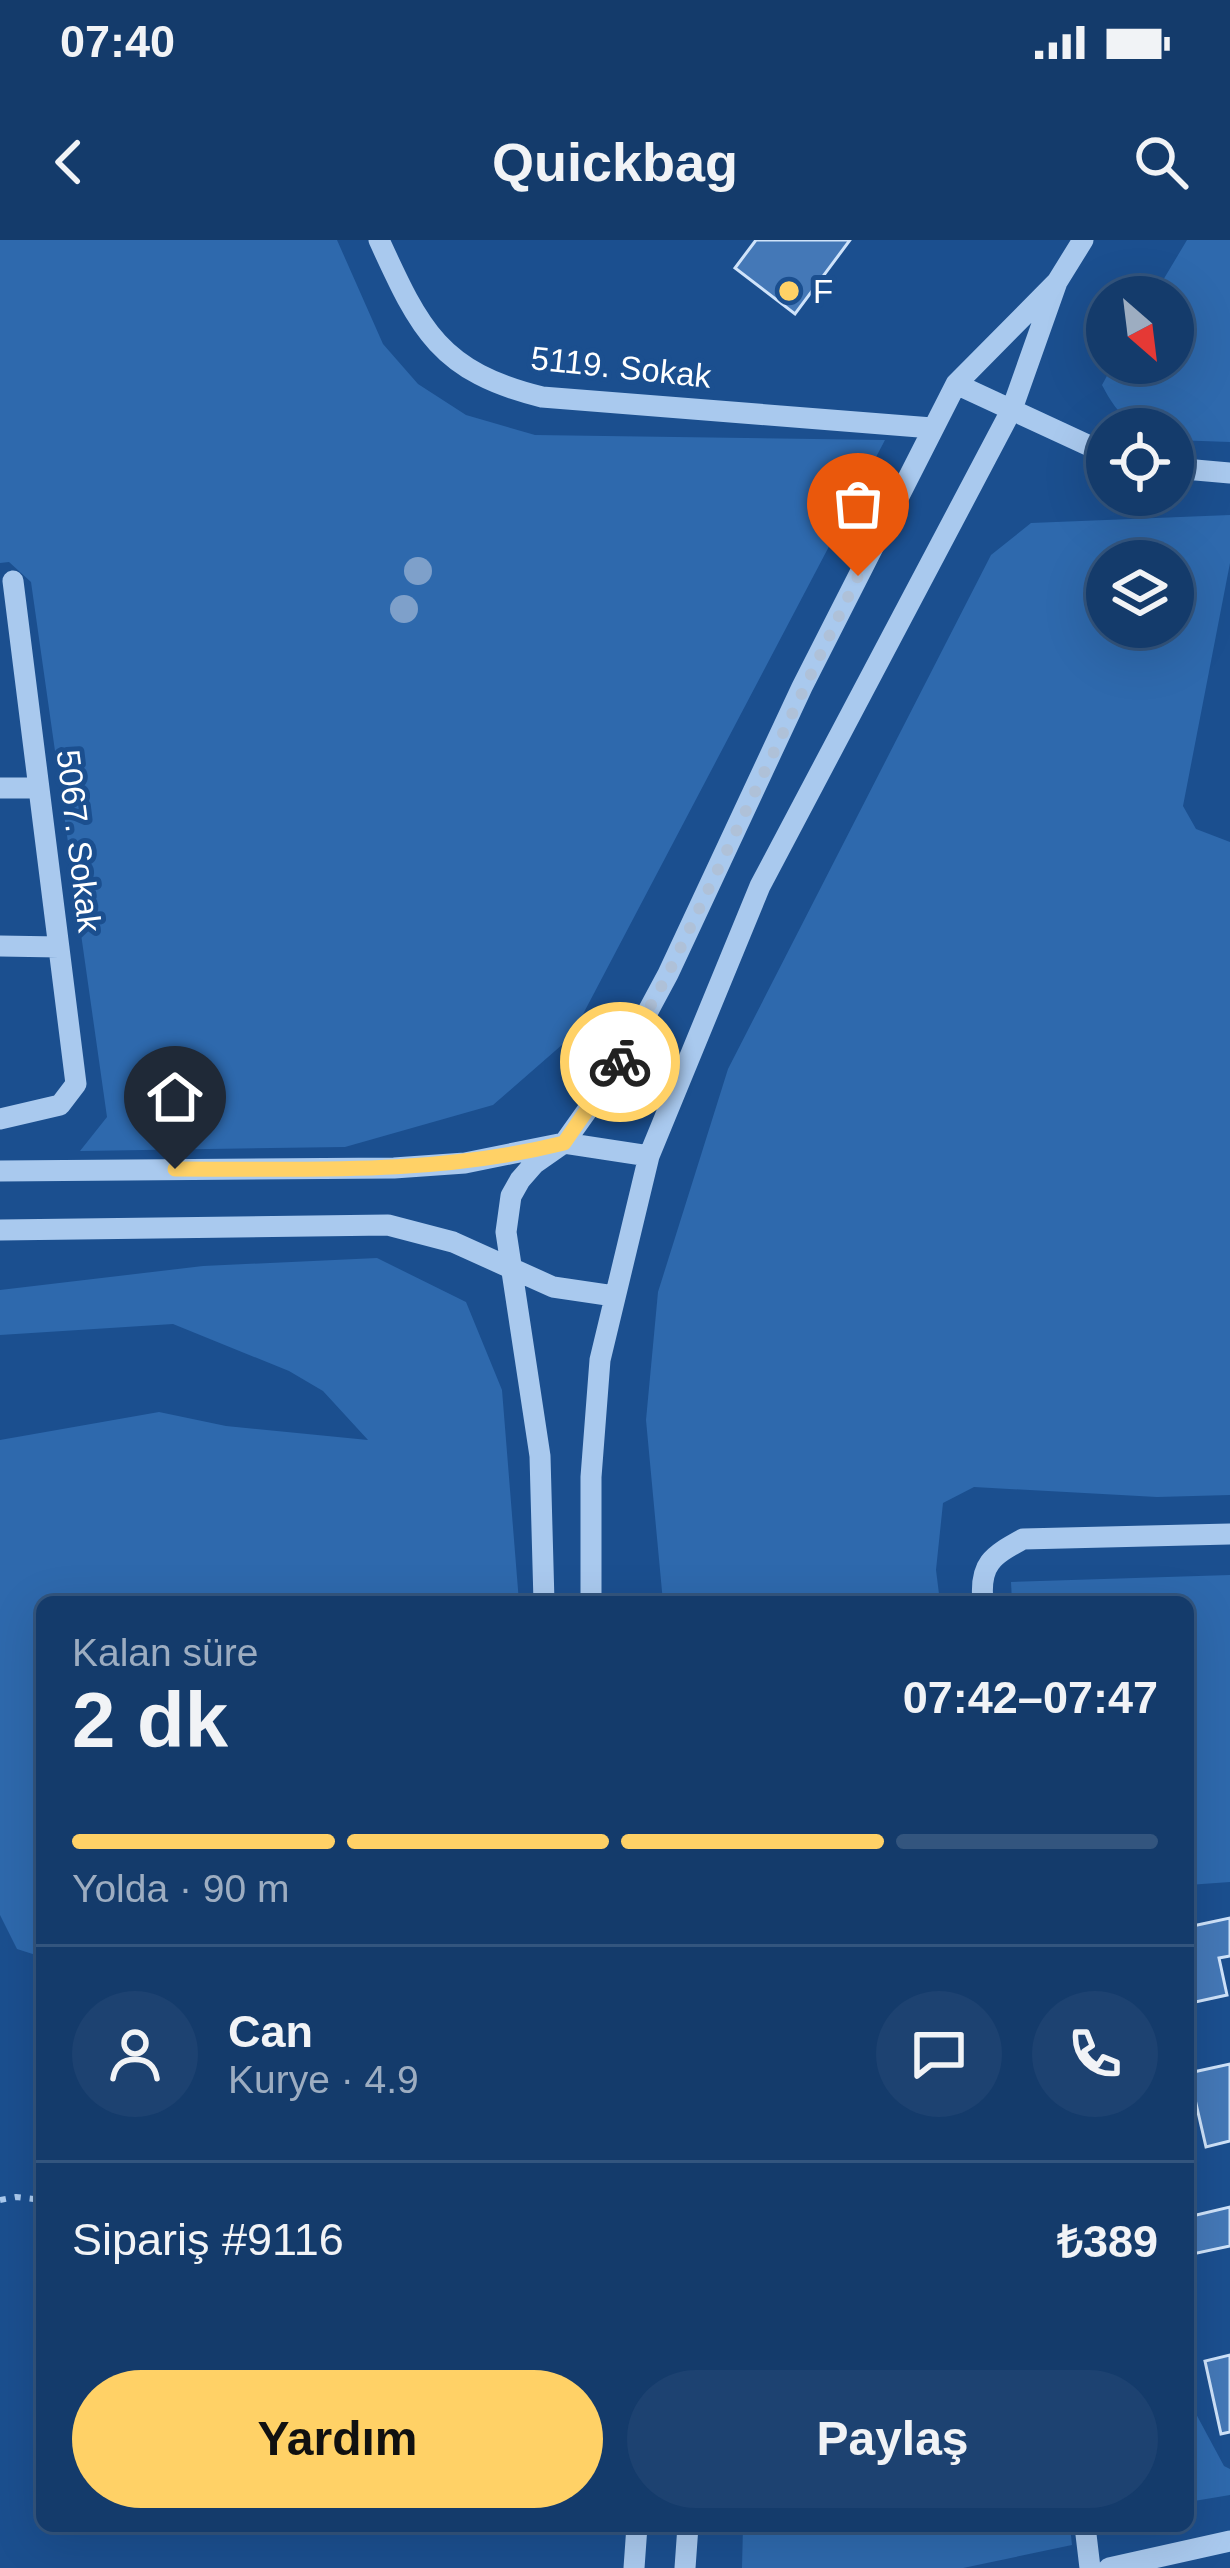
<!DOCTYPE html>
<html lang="tr">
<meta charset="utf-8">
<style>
body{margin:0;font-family:Helvetica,sans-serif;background:#1d4271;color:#f1f3f6;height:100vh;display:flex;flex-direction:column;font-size:45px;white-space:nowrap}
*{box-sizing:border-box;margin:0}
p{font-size:39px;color:#9dadc1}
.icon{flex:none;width:66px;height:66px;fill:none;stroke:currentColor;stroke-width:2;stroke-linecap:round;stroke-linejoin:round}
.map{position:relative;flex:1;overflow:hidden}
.side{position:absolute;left:36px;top:1356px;width:1158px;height:936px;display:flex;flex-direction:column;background:#143b6b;border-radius:18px;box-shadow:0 12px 48px #0002,0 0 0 3px #33557e}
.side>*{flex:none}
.needle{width:78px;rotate:152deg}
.controls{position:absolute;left:1086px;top:36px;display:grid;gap:24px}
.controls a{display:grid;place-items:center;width:108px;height:108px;border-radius:50%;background:#143b6b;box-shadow:0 12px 48px #0002,0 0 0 3px #33557e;font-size:60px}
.pin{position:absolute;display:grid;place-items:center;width:102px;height:102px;color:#fff;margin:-123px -51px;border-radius:50% 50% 50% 0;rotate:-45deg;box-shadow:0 0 12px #0007}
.pin .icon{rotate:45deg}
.courier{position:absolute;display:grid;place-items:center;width:120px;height:120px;margin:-60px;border:9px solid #ffd166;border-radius:50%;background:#fff;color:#222;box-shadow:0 3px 15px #0007}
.summary em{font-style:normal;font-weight:700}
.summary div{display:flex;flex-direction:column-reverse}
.summary{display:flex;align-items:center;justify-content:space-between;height:204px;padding:0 36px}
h1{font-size:78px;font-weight:700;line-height:90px}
.bar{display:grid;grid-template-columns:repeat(4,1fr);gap:18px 12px;align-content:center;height:144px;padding:0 36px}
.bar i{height:15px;border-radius:9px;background:#33557e}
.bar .active{background:#ffd166}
.bar p{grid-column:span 4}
.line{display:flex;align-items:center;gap:30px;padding:0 36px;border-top:3px solid #33557e}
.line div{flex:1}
.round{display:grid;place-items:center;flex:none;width:126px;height:126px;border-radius:63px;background:#1d4271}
.primary-button{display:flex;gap:24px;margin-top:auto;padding:24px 36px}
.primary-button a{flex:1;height:138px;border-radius:72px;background:#ffd166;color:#111;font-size:48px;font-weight:700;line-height:138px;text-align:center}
.primary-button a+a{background:#1d4271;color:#f1f3f6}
.status{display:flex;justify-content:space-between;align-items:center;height:84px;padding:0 60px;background:#143b6b;direction:ltr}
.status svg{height:33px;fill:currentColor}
header{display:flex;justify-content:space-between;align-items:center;height:156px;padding:0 36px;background:#143b6b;font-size:54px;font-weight:700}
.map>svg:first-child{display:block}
.green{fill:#2e69ad;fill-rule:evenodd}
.building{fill:#4478b7;stroke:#cfe3fa;stroke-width:3}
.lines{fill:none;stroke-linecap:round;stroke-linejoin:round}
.path{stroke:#a9c9ee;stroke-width:6;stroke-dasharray:6 9;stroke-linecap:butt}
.minor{stroke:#a9c9ee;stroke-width:21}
.tree{fill:#7ea0ca}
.done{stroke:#afc1d8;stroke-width:12;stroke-dasharray:0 21.6}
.route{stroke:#ffd166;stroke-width:15}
.poi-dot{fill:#ffd166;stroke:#1b4f8f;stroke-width:4.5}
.labels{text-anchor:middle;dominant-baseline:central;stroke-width:10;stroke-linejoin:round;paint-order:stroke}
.poi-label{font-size:33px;fill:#fff;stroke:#1b4f8f;text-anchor:start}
.street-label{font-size:33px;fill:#fff;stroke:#1b4f8f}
</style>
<div class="status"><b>07:40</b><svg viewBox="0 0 49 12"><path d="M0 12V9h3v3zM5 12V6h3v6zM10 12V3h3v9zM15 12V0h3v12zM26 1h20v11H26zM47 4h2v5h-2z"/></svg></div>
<header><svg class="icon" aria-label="back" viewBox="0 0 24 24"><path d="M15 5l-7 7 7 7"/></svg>Quickbag<svg class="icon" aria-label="search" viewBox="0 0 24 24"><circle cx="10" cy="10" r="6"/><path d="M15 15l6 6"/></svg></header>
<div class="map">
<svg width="1230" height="2328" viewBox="0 0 1230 2328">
<rect width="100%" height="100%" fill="#1b4f8f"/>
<path class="green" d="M0,0H337L383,104L418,144L466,175L535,195L885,200L571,797L493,865L345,907L80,911L107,877L31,342L9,322L0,323Z
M1187,0H1230V202L1173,200V189C1134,189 1120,180 1102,145L1114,123H1173V57H1153Z
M1230,275V323L1183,566L1196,589L1230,602V1255L1157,1257L974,1247L943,1263L936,1330L940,1362H663L646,1180L658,1052L728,829L991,315L1031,283ZM1173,321V387H1107V321Z
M377,1018L466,1062L502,1150L519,1362H42V1717L17,1709L0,1675V1200L159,1172L226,1186L368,1200L323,1151L289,1131L173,1084L0,1095V1050L203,1026Z
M1230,1335V1642L1188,1645V1362H1012L1011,1342Z
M1188,2159L1224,2226L1230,2229V2255L1188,2262Z
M743,2286H1070L1072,2305L963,2328H742Z"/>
<path class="building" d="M756,0H850L795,74L735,28Z
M1230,1678V1716L1219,1718L1227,1755L1191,1763L1188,1687Z
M1230,1824V1901L1206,1907L1189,1833Z
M1230,1967V2006L1188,2015V1977Z
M1230,2115V2192L1221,2194L1205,2121Z"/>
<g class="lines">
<path class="path" d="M0,1960L16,1957L42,1960"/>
<path class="minor" d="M379,0C420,90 440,132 542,157L932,188
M956,144L1107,214
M1173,228L1230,233
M0,548H39
M0,706L59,707
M0,879L60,865L76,844L13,341
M0,931L394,928L465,923L564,903L649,916
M0,990L388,985L453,1002L553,1047L614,1056
M544,1362L540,1216L506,992L511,956L520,940L534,924L564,903L618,827L668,734L802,447L956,144L1057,42
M591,1362V1237L600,1120L649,916L760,646L1012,169L1057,42L1083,0
M983,1362C979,1324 992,1316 1023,1299L1230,1294
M1085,2286L1090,2328
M634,2328L637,2286
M685,2328L688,2286
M1109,2328L1230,2301"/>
</g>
<g class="tree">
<circle cx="418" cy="331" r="14"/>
<circle cx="404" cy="369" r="14"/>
</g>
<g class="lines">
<path class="done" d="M620,822L668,734L858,336"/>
<path class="route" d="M175,929C305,929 436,935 564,903L620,822"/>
</g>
<circle class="poi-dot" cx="789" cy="51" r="12"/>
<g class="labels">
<g class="poi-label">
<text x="813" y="51">F</text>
</g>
<g class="street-label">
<text transform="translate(621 127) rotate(6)">5119. Sokak</text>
<text transform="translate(79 601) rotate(83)">5067. Sokak</text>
</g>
</g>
</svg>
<div class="controls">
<a><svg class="needle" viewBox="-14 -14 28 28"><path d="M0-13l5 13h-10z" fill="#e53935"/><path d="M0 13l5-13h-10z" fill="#9dadc1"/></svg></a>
<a><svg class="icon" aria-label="locate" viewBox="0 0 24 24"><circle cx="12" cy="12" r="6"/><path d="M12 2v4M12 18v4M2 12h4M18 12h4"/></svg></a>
<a><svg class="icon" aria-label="layers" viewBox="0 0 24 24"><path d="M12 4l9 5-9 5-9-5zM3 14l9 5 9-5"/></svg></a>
</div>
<div class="pin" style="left:858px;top:336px;background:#ea580c"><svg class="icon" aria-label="bag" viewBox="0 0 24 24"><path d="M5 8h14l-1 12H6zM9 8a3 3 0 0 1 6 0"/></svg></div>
<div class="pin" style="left:175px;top:929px;background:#1f2937"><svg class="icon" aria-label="home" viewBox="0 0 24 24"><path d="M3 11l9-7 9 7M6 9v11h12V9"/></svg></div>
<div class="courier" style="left:620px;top:822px"><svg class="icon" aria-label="bike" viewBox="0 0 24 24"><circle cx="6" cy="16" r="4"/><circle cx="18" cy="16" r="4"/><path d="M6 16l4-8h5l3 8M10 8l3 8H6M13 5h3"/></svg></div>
<section class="side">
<div class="summary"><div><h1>2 dk</h1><p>Kalan süre</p></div><em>07:42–07:47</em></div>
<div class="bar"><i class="active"></i><i class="active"></i><i class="active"></i><i></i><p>Yolda · 90 m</p></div>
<div class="line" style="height:216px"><a class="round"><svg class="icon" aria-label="person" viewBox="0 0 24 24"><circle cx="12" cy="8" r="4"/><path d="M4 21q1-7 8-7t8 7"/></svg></a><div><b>Can</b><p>Kurye · 4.9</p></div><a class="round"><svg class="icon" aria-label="chat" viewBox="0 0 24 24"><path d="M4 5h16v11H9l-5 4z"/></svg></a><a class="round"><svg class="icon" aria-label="phone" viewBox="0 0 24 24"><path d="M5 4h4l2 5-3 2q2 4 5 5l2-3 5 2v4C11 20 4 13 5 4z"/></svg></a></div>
<div class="line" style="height:156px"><div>Sipariş #9116</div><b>₺389</b></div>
<div class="primary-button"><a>Yardım</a><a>Paylaş</a></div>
</section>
</div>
